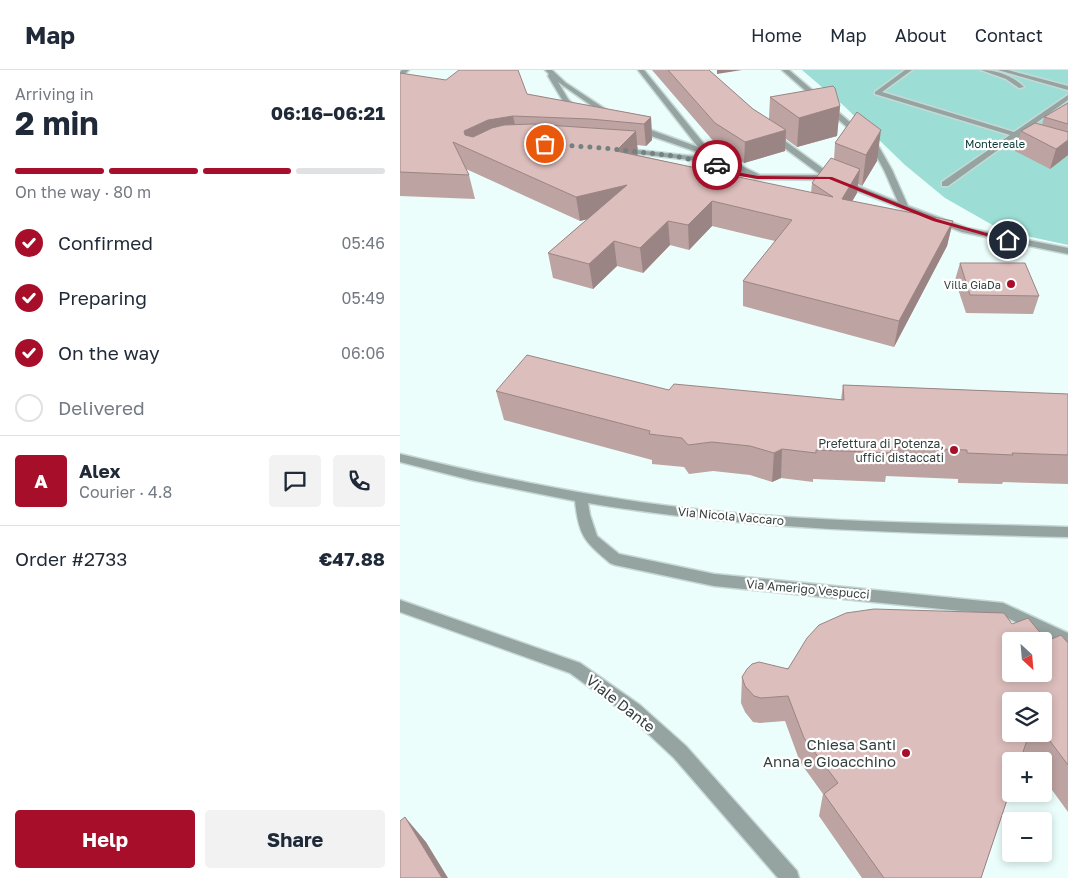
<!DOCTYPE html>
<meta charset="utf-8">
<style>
body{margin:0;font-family:"Golos Text",sans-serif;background:#f2f2f3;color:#1f2937;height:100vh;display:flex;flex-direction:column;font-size:19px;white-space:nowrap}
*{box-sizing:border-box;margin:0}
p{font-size:16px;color:#747a83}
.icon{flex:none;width:28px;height:28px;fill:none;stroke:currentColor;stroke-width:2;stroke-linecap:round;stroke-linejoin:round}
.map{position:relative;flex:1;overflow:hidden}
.drawer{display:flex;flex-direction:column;background:#fff;width:400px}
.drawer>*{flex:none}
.needle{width:32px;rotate:154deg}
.buttons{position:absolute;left:602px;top:562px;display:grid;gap:10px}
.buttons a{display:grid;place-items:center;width:50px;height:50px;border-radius:5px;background:#fff;box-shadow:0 2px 8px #0003;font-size:25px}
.pin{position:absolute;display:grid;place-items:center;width:42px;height:42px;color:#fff;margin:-21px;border:2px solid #fff;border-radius:50%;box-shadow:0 1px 5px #0007}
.courier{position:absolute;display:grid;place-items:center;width:50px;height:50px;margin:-25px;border:4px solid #a70e29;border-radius:50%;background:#fff;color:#222;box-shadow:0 1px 6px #0007}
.summary em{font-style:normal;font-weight:700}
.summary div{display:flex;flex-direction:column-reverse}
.summary{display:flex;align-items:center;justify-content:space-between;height:85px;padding:0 15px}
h1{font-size:32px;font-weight:700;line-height:38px}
.bar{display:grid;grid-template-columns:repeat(4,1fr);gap:8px 5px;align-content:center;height:60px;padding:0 15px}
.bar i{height:6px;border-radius:4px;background:#e0e1e3}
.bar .active{background:#a70e29}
.bar p{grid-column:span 4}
.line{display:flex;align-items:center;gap:12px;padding:0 15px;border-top:1px solid #e0e1e3}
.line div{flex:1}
.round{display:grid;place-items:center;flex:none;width:52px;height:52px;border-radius:5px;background:#f2f2f3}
ol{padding:0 15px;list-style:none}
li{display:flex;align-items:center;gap:15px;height:55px}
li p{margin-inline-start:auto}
li .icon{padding:5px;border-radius:50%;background:#a70e29;color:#fff;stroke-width:4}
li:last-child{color:#747a83}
li i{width:28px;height:28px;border:2px solid #e0e1e3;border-radius:50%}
.primary-button{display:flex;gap:10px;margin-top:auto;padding:10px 15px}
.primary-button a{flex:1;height:58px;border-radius:5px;background:#a70e29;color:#fff;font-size:20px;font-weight:700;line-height:58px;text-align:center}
.primary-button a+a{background:#f2f2f3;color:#1f2937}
header{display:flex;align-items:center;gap:30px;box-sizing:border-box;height:70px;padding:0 25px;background:#fff;border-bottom:1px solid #e0e1e3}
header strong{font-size:24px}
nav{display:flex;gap:28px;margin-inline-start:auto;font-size:18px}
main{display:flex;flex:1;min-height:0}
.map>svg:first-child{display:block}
.green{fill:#9cded5}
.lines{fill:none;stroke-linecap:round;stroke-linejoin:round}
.minor-casing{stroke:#c6d8d5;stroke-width:3}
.minor{fill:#95a3a1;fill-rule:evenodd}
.wall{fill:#bda3a2;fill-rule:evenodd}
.shaded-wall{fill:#9a8584}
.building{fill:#dcbebc;stroke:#9a8584;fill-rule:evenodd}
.route{fill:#a70e29}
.done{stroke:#738280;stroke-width:5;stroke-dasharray:0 9}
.poi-dot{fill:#a70e29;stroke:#fff;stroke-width:2}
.labels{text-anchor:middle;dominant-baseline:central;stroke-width:4.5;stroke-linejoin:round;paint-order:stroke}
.far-park-label{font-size:11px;fill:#073935;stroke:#fff}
.far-poi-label{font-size:11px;fill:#33403e;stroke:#fff;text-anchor:end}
.poi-label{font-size:12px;fill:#33403e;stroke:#fff;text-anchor:end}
.street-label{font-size:12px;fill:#33403e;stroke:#fff}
.near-street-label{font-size:15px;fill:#33403e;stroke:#fff}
.near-poi-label{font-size:15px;fill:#33403e;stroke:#fff;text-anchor:end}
</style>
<header>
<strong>Map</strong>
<nav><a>Home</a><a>Map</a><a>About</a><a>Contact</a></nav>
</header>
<main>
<section class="drawer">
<div class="summary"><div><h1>2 min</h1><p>Arriving in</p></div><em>06:16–06:21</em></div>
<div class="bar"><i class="active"></i><i class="active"></i><i class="active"></i><i></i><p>On the way · 80 m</p></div>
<ol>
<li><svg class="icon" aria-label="check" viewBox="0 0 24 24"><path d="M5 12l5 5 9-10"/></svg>Confirmed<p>05:46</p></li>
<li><svg class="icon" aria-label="check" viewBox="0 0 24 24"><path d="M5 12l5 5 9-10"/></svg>Preparing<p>05:49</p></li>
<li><svg class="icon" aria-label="check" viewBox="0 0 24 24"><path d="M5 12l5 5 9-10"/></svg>On the way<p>06:06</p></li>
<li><i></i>Delivered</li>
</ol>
<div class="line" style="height:90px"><b class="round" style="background:#a70e29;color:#fff">A</b><div><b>Alex</b><p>Courier · 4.8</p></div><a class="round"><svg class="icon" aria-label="chat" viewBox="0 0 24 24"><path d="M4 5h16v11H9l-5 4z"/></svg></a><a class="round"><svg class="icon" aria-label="phone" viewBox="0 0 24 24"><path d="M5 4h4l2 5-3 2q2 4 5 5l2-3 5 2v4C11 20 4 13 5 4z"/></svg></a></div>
<div class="line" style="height:65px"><div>Order #2733</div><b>€47.88</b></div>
<div class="primary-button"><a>Help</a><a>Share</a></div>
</section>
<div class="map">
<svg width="668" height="808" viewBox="0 0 668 808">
<rect width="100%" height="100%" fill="#ebfefb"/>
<path class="green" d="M402,0H668V175L603,161L545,128L505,95L444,36Z"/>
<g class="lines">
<g class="minor-casing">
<path id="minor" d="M2,0H9L0,8V2Z
M145,0H152L166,13L216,46L209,48L158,12L168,29L181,42L174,44L163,31L148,6L149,4Z
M238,0H244L309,80L360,105H421L367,65L374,63L433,106L498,132L484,100L473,80L382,0H389L479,77L492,100L508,136L567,158L668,178V184L562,162L429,110L355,109L303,84L234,60V56H240L298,77Z
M505,0H512L482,22L614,62L668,25V30L621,64L668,78V82L616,67L548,116H542V112L610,65L475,24V22Z
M581,0C597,0 613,6 624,17L619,18L606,9Z
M598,0H608L668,16V20Z
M219,78L291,86L324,96L320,98L291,90L222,82H219Z
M0,384C94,407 190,427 286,438C413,453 541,453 668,457V467C507,463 347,460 188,433L190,445L197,466L219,484L314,504L603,533L668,563V577L601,545L314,516L215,495L210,493C184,471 179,466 175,431L71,410L0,392Z
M0,530L180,593L240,635L286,676L397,801L399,808H378L274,688L228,645L170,603L0,542Z"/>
</g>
<use href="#minor" class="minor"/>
</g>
<path class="wall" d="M252,0H309L353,39L369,49L370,27L440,36L437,66L397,77L386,69L385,81L344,93L315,73Z
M0,3L127,24L251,47L252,70L246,76L237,75L238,84L237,85L411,123L412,113L434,90L435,73L457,42L477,91L462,116L458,114L457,123L452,131L553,151L547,176L494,277L343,236V211L375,171L312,156L289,180L270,175L243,203L217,196L193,219L153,208L148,183L187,149L180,151L66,99L69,105L75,129L0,126Z
M668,33V85L650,99L615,81L621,61L642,55L644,47Z
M560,193L639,226L633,244L566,243L555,210Z
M443,315L668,324V414L603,412L602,414L558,413V409L486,406L485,412L413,409V412L381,408L372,412L350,405L313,401L289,404L284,397L252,394V390L104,350L96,321L269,320L441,330Z
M612,554L647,571L668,573V742L644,709V691H630L623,682L581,808H462L419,746L423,724L400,692L385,651L360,653L353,652L345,642L341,633L342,607ZM644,631V664H611Z"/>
<path class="shaded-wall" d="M317,0H342L317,4Z
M440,36L437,66L397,77L399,48Z
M113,46L118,68L93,72L65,65L64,61L88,50Z
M251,47L252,70L246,76L244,54Z
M386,60L385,81L344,93L345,72Z
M481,60L477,91L462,116L466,85Z
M236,61L238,84L218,104L216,81Z
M668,70V85L650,99L656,79Z
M460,99L457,123L439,154L442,129Z
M227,115L230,139L180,151L176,127Z
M312,131V156L289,180L288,155Z
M268,151L270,175L243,203L240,178Z
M553,151L547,176L494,277L499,251Z
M214,171L217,196L193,219L189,194Z
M382,379L381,408L372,412L374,383Z
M5,747L26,772L48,808H42Z"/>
<path class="building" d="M59,0H118L127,24L251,47L244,54L190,49L113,46L88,50L64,61L65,65L73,67L92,58L104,55L132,54L236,61L216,81L433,127L412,113L431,88L460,99L442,129L553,151L499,251L343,211L392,150L312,131L288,155L268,151L240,178L214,171L189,194L148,183L227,115L176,127L53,72L69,105L0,102V3L46,10Z
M268,0H309L353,39L386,60L345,72L315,53Z
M433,16L435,18L440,36L399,48L370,27Z
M668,33V54L644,47Z
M457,42L481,60L466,85L435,73Z
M635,53L668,62V70L656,79L621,61Z
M560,193H625L639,226L570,225Z
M127,285L269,320L274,314L444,330L443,315L668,324V385L612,383L613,385L567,383V380L490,377L491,383L416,380V383L382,379L374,383L350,376L312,372L288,375L282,368L249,364L250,361L96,321Z
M474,539L604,543L612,554L628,548L647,571L661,565L668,573V695L644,663V631H611V664H629L620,691H611V718L581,808H484L424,724L438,713L404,668L388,626L361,628L354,626L345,616L342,607L347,599L352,594L359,592L388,599L407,568L419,555L446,543ZM611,571H644V604H611Z
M5,747L42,808H0V751Z"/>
<path class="route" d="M317,94L342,103L358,106L432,107L537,149L611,170L608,172L533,151L429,109H358L339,106L315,96Z"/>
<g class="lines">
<path class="done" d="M145,74L204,78L274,86L317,95"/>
</g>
<g class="poi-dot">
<circle cx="611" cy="214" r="5"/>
<circle cx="554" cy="380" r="5"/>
<circle cx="506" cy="683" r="5"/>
</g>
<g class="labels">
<g class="far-park-label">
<text x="595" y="73">Montereale</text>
</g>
<g class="far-poi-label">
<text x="601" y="214">Villa GiaDa</text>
</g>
<g class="poi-label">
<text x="544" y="373">Prefettura di Potenza,<tspan x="544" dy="14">uffici distaccati</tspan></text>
</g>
<g class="street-label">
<text transform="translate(331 446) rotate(5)">Via Nicola Vaccaro</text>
<text transform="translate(408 519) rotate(5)">Via Amerigo Vespucci</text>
</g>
<g class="near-street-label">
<text transform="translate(221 633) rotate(38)">Viale Dante</text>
</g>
<g class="near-poi-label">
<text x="496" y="674">Chiesa Santi<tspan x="496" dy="17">Anna e Gioacchino</tspan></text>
</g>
</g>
</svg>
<div class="buttons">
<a><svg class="needle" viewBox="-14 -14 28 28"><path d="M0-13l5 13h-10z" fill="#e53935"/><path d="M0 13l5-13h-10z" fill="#747a83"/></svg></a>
<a><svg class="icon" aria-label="layers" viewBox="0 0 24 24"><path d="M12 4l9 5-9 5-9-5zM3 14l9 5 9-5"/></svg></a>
<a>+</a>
<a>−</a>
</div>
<div class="pin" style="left:145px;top:74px;background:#ea580c"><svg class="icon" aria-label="bag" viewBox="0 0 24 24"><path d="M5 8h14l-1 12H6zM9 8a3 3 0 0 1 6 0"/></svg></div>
<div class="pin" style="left:608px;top:170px;background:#1f2937"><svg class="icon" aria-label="home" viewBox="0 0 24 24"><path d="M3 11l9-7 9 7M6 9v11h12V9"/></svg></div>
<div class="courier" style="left:317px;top:95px"><svg class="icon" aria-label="car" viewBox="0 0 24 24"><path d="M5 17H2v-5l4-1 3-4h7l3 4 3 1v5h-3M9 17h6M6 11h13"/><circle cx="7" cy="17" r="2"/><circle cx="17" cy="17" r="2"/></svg></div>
</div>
</main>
